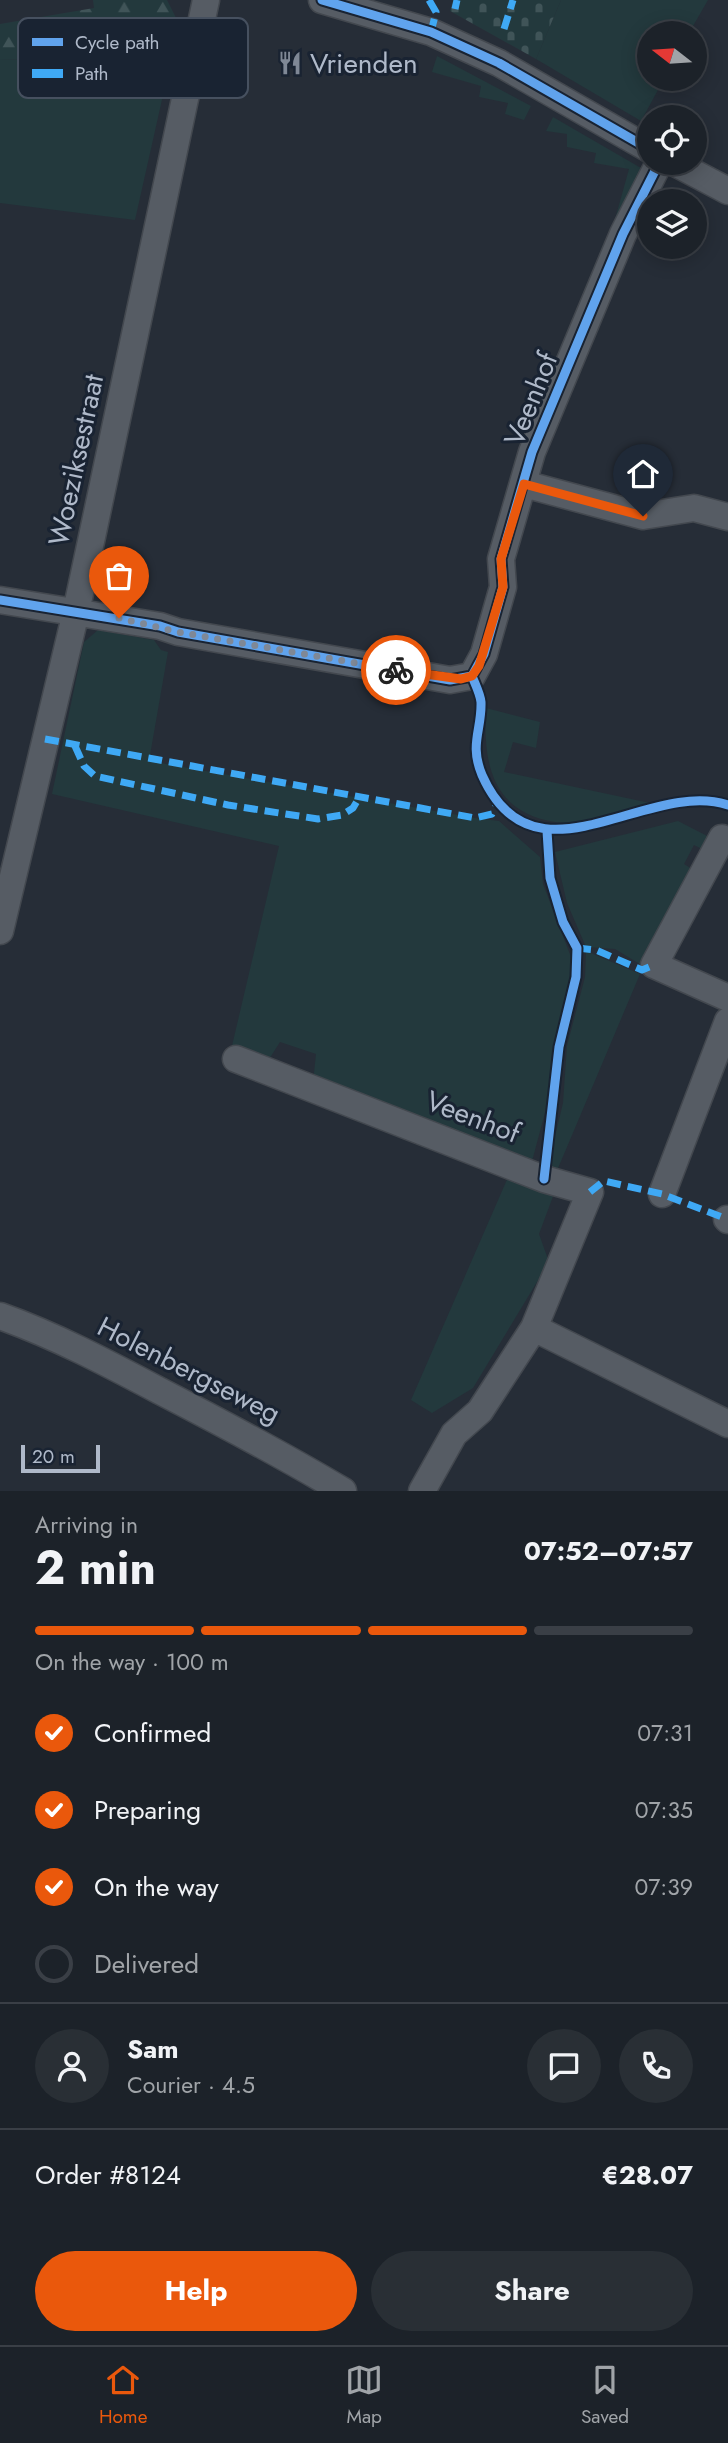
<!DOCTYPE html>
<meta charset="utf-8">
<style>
body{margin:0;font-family:Jost,sans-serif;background:#292f35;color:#f1f3f6;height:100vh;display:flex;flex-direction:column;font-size:26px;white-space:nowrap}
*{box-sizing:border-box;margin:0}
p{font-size:23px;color:#a0a4a8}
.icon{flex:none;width:38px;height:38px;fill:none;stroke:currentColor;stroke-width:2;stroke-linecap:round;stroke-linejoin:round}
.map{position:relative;height:1491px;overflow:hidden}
.panel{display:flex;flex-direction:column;background:#1c2229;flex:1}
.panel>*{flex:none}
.needle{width:46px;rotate:287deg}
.fabs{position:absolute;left:637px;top:21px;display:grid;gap:14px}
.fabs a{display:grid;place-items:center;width:70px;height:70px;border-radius:50%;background:#1c2229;box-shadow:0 4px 18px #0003,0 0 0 2px #3a3f46;font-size:35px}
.scale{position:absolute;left:21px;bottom:18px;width:79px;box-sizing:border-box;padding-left:7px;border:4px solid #afb9c9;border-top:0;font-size:19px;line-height:24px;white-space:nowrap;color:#afb9c9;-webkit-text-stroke:5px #192332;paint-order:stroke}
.pin{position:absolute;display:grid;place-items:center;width:60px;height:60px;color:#fff;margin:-72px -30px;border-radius:50% 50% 50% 0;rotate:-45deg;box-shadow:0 0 7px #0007}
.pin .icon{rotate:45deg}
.courier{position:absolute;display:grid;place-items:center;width:70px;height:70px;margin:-35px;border:5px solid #ea580c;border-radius:50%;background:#fff;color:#222;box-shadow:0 2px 9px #0007}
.summary em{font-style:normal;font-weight:700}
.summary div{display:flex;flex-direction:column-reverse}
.summary{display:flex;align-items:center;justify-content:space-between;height:119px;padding:0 35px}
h1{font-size:46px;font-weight:700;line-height:52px}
.bar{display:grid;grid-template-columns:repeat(4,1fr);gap:10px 7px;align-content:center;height:84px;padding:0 35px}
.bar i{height:9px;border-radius:5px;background:#3a3f46}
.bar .current{background:#ea580c}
.bar p{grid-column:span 4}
.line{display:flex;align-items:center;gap:18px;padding:0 35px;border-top:2px solid #3a3f46}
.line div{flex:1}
.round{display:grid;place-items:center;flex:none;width:74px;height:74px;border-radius:37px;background:#292f35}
ol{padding:0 35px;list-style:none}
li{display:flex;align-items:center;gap:21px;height:77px}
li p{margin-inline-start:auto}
li .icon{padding:7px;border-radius:50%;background:#ea580c;color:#fff;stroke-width:4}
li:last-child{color:#a0a4a8}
li i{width:38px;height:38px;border:4px solid #3a3f46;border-radius:50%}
.cta{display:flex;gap:14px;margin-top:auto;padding:14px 35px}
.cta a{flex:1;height:80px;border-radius:42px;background:#ea580c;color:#fff;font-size:28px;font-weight:700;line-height:80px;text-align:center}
.cta a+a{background:#292f35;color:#f1f3f6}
.menu{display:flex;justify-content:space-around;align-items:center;height:98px;border-top:2px solid #3a3f46;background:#1c2229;font-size:19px;color:#a0a4a8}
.menu a{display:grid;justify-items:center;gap:4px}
.menu .current{color:#ea580c}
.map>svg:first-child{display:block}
.grass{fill:#23393d}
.forest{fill:url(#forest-firs)}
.cemetery{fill:url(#cemetery-stones)}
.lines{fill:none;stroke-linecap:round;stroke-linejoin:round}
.minor-casing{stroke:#43484f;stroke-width:29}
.minor{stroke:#565c64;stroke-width:26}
.quiet{stroke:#3fa9f5;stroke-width:7;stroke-dasharray:14 7;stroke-linecap:butt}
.cycleway-casing{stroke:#192332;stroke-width:13}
.cycleway{stroke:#60a3ed;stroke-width:9}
.done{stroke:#7f8896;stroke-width:7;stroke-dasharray:0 12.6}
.route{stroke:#ea580c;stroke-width:9}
.labels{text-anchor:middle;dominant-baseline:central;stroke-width:6;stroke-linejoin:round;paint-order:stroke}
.poi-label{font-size:28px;fill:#afb9c9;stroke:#192332;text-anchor:start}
.street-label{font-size:28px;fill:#afb9c9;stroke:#192332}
.key{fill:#192332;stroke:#46505f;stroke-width:2}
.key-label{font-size:19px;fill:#afb9c9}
</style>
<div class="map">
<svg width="728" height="1491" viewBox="0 0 728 1491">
<defs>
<pattern id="forest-firs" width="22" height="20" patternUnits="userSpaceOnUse" patternTransform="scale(1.75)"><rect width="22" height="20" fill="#23393d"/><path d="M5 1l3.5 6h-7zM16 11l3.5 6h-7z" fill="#405458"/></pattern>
<pattern id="cemetery-stones" width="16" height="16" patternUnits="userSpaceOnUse" patternTransform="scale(1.75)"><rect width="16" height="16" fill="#23393d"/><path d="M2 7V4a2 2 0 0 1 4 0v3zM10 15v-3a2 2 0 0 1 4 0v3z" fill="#405458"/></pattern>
</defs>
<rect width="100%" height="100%" fill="#262d37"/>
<path class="grass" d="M561,0H708L689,33H649V79H664L641,121L536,59Z
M437,56L531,106L524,120L505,114L508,103L479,97L481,86L432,72Z
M0,59L170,64L135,220L0,203Z
M553,117L641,168L615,231L612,230L629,169L594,163L596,153L567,147V134L546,131Z
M98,630L154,640L161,650L168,652L149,761L475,818L499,821L540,857L543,884L571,957V972L554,1043L551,1090L531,1165L313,1082L316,1054L280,1042L266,1064L231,1050L279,846L52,794L84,642Z
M486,708L540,722L536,748L513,742L504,772L650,803C624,811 582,826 555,822C491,812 483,762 486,708Z
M678,821L715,840L708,852L694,845L684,864L695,871L643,966L615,949L586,947L567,903L555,852Z
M586,951L640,974L556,1173L547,1170L563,1103L567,1046L585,977Z
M509,1175L555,1191L539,1234L549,1262L473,1388L432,1413L411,1400Z"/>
<path class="forest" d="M93,0H167L179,24L170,64L0,59V24L94,8Z"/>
<path class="cemetery" d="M453,0H561L536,59L450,11Z"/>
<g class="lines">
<g class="minor-casing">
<path id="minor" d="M322,0L431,32L499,63L649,149
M675,163L728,191
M524,484L643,516L694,508L728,517
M0,600L160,626L178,632L450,680L472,676L484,654L503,587L501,559L532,452L623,234L659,163
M722,838L654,965L728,998
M0,931L76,612L206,0
M236,1059L544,1179L590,1192L534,1328L480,1411L454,1434L422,1491
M662,1194L728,1021
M727,1219L728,1220
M0,1316C56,1336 107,1363 160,1391C222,1423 283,1455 343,1491
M534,1328L728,1424"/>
</g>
<use href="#minor" class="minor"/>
<path class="quiet" d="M429,0L436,12L431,32
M455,9L457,0
M201,25L244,34
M504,29L513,0
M45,739L475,818L492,814L498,801
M75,746L84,766L95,776L228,805L318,819L342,815L353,808L359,798
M577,948L596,950L642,970L654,965
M590,1192L604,1181L662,1194L727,1219"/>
<g class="cycleway-casing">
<path id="cycleway" d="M322,0L431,32L499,63L649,149
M0,600L160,626L178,632L450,680L472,676L484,654L503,587L501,559L532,452L623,234L659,163
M472,676C475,684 480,693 481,702C482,730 469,744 482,775C534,893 647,778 728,805
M544,1179L559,1047L576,977L577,948L563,922L550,878L547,831"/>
</g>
<use href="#cycleway" class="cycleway"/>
</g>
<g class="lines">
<path class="done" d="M119,618L178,632L396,670"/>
<path class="route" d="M396,670L461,679L472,676L479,666L503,587L501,559L524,484L643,516"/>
</g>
<defs>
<g id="restaurant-bare" transform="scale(1.89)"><path d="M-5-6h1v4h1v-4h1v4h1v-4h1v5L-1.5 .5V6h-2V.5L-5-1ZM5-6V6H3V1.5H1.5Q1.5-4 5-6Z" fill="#7f8896" stroke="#192332" stroke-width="2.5" paint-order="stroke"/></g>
</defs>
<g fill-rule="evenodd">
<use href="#restaurant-bare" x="290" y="63"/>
</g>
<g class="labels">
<g class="poi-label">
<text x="310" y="63">Vrienden</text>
</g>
<g class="street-label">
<text transform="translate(531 399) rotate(-68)">Veenhof</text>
<text transform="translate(76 460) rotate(-78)">Woeziksestraat</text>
<text transform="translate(473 1117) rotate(21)">Veenhof</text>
<text transform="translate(189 1370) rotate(27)">Holenbergseweg</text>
</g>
</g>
<rect x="18" y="18" width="230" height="80" rx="10" class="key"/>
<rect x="32" y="38" width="31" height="8" fill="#60a3ed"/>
<rect x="32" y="69" width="31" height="9" fill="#3fa9f5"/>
<g class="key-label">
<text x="75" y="49">Cycle path</text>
<text x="75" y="80">Path</text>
</g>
</svg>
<div class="fabs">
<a><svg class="needle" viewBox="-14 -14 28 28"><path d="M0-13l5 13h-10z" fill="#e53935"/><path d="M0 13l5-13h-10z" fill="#a0a4a8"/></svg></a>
<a><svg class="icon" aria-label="locate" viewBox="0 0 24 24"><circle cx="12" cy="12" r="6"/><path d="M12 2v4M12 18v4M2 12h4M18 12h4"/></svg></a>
<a><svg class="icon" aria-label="layers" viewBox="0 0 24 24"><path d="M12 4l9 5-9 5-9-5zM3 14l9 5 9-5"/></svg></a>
</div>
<div class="scale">20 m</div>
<div class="pin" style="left:119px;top:618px;background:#ea580c"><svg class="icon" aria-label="bag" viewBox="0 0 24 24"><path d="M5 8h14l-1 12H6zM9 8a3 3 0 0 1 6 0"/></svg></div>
<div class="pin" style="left:643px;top:516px;background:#1f2937"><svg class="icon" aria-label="home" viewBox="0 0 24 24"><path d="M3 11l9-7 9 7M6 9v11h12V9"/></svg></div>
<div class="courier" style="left:396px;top:670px"><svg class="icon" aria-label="bike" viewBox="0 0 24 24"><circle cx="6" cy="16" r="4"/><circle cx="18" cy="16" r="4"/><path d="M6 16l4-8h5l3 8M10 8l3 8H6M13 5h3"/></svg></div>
</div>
<section class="panel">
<div class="summary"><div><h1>2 min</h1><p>Arriving in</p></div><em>07:52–07:57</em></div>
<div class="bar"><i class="current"></i><i class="current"></i><i class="current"></i><i></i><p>On the way · 100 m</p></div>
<ol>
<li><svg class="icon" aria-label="check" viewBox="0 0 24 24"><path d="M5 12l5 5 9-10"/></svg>Confirmed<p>07:31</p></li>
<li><svg class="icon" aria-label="check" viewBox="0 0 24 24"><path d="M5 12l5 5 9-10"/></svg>Preparing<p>07:35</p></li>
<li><svg class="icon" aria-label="check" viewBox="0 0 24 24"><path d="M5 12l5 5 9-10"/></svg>On the way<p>07:39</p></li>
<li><i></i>Delivered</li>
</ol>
<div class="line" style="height:126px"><a class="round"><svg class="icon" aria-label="person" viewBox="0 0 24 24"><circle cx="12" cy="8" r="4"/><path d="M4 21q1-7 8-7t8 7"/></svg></a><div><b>Sam</b><p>Courier · 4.5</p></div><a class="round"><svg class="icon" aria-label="chat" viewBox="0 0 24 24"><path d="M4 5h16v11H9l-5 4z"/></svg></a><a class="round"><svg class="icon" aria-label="phone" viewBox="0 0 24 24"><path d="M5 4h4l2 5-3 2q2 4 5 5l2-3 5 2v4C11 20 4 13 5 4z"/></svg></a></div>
<div class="line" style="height:91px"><div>Order #8124</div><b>€28.07</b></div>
<div class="cta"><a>Help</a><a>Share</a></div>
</section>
<nav class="menu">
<a class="current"><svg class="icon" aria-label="home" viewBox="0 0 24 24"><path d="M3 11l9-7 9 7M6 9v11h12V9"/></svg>Home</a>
<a><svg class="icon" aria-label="map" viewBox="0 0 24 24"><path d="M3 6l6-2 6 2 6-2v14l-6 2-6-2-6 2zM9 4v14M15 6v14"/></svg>Map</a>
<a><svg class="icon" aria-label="saved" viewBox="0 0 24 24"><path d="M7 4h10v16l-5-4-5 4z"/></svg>Saved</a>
</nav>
